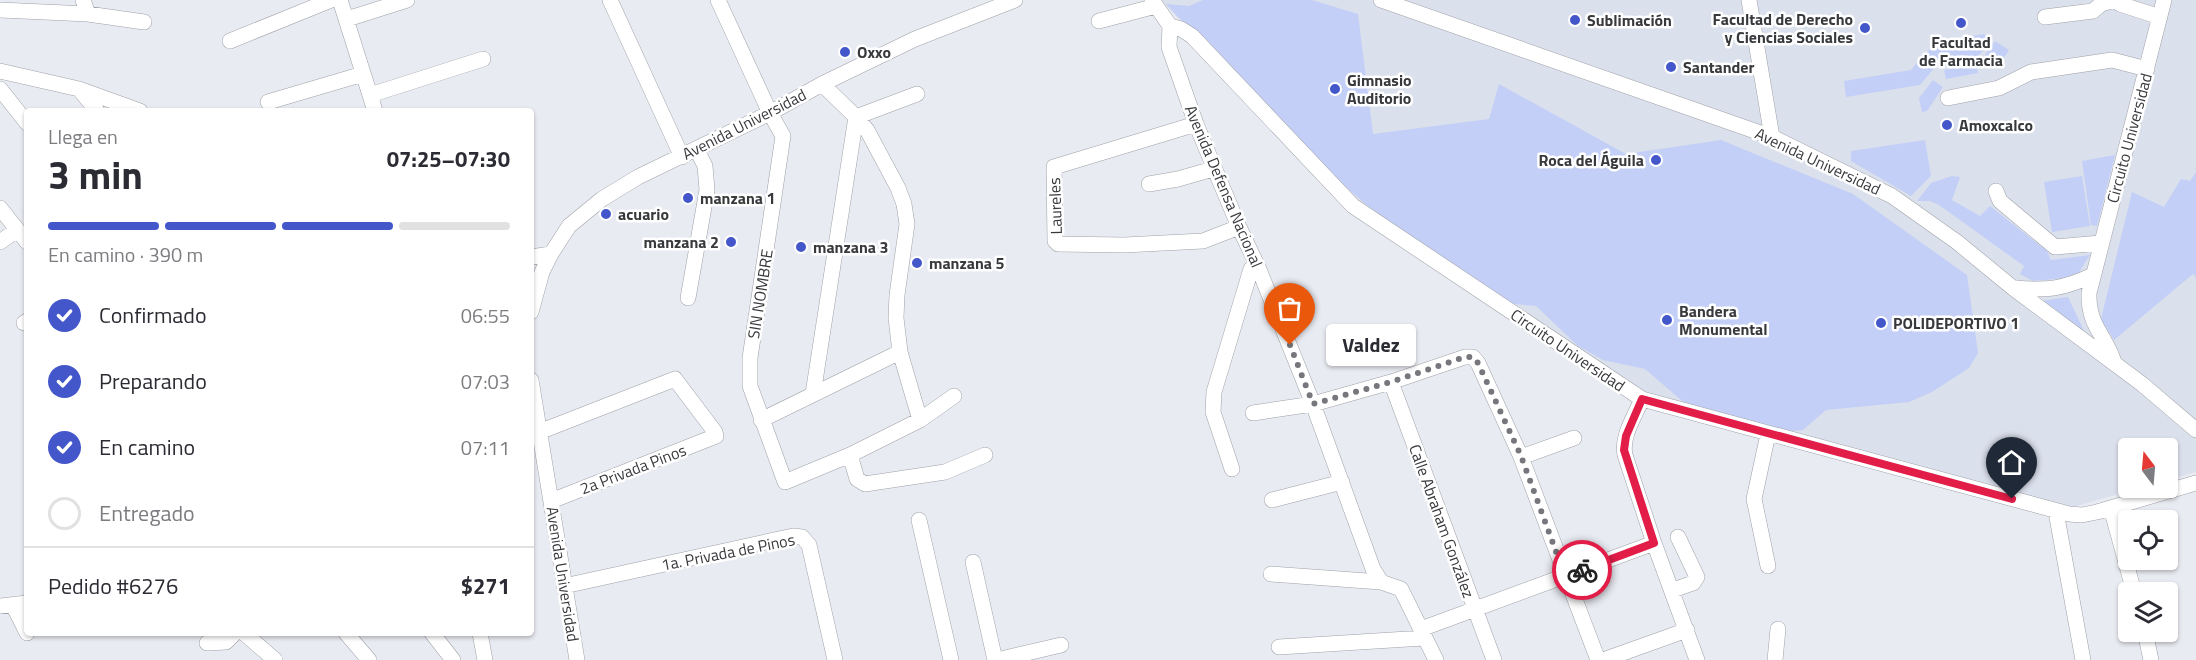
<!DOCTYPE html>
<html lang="es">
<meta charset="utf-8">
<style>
body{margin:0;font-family:"Titillium Web",sans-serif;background:#f7f7f7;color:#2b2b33;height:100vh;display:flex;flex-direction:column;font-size:22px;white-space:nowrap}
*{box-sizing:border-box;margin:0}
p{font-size:20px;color:#7c7c81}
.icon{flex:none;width:33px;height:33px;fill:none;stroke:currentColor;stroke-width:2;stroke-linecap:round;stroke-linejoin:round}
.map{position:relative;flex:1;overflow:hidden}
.sheet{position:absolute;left:24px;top:108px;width:510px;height:528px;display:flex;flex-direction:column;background:#fff;border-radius:6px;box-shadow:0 2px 4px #0004}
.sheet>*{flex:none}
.needle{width:39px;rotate:344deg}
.buttons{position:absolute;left:2118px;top:438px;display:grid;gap:12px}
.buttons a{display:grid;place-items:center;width:60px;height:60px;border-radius:6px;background:#fff;box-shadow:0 2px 4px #0004;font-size:30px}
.pin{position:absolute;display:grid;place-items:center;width:51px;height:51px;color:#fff;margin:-62px -26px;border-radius:50% 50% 50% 0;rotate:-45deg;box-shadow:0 0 6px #0007}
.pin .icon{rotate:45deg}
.courier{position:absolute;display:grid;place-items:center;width:60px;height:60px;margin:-30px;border:4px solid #e11d48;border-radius:50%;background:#fff;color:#222;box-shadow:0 2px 8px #0007}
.bubble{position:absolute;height:42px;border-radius:6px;background:#fff;box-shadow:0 2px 4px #0004;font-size:20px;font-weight:700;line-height:42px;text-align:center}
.headline em{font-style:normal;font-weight:700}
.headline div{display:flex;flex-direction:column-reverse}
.headline{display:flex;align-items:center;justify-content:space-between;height:102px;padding:0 24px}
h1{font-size:39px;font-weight:700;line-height:45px}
.bar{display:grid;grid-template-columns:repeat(4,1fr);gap:9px 6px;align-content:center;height:72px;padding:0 24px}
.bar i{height:8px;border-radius:4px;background:#e1e1e2}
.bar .selected{background:#4357cb}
.bar p{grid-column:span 4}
.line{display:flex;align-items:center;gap:15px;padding:0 24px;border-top:2px solid #e1e1e2}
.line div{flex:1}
ol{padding:0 24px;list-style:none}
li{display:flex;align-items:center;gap:18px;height:66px}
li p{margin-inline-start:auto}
li .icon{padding:6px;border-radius:50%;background:#4357cb;color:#fff;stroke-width:4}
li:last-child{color:#7c7c81}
li i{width:33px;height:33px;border:3px solid #e1e1e2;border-radius:50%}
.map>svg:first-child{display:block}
.built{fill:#dbe0ed}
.green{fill:#c3cff6}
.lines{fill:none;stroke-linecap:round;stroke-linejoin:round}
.minor-casing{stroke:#9fa1a8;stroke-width:16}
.minor{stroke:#fff;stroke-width:15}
.done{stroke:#76777c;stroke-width:6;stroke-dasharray:0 10.8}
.route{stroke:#e11d48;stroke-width:8}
.poi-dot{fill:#4357cb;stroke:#fff;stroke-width:2}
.labels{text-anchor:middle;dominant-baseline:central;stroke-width:5;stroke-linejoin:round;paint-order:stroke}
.poi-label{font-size:16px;font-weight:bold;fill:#38393c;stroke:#fff;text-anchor:start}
.street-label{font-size:16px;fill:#38393c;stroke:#fff}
</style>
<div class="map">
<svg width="2196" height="660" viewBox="0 0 2196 660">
<rect width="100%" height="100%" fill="#e9ebf2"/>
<path class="built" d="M1160,0H2196V472L2168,480V448H2128V488H2140L2073,507L2063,506L1647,398L1363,209Z"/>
<path class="green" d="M1203,0H1312L1358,14L1373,134L1489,119L1499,84L1626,154L1721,140L1853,194L1967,275L1978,353L1969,368L1932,392L1909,402L1826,410L1803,430L1780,432L1689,407L1645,369L1603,360L1578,346L1536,306L1502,303L1369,207L1308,155L1166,4L1189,6Z
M1984,34L1992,38L1975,61L1946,67L1926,54L1935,42Z
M1995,41L2009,50L2000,64L1985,55Z
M1922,57L1936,66L1920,85L1846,97L1844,81L1911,70Z
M1976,64L1978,73L1946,79L1944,70Z
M1933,80L1943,87L1927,111L1922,112L1919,98Z
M1925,140L1931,176L1911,196L1851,161V151Z
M2115,155L2097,226L2091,225L2082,161Z
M2196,172V277L2193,274L2114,340L2101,319L2132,192L2164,207L2181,179L2190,181Z
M1952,176L1960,177L1952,200L1980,216L1990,206L2047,251L2051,260L2090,255L2076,277L2033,281L2020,274L2024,266L1939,205L1930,201H1917L1931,183Z
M2082,176L2090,226L2052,232L2044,182Z
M2068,297L2085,333L2041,301Z"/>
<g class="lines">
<g class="minor-casing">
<path id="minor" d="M83,0L88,14
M340,0L375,111
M610,0L682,157
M718,0L770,113L783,136L750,358V386L785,482L850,455L920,420L954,396
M1152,0L1170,26L1169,47L1196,124L1239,227L1258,267L1313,404L1373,569L1381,582L1401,589L1436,660
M1381,0L1772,137L1892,196L1957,242L2013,288L2142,384L2196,430
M1749,0L1772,137
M2114,0L2120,4L2160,17
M0,10L88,14L144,22
M2045,17L2093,11L2101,4L2114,0
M347,19L407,0
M1099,21L1156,6
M1170,26L1181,29L1192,36L1353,206L1642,399L2069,514L2082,515L2097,512L2196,483
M230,41L331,0
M0,71L79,89L140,111
M822,84L856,117L867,130L898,188L904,204L907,224L897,295L896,318L900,352L920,420
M0,89L27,123
M79,89L97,111
M370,95L483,59
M1948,98L1999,88L2031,72L2112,60L2147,69
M268,102L363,74
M1196,124L1054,167L1055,241L1058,244L1124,245L1203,241L1239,227
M1149,184L1178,179L1213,169
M1996,191L2000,201L2055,247L2101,243
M0,208L27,242
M0,242L17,230
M531,257L551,254
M2015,288C2047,291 2063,289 2093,275
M688,298L707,190L705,166L697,150
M531,312L542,272L551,254L569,226L602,199L638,177L770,113L822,84L915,39L1015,0
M24,323L27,321
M2114,362C2105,334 2088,326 2089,293L2164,0
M531,380L577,660
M1391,382L1494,660
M813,394L856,117L917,94
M1642,399C1635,416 1621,436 1625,455L1654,543L1697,660
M1253,413L1313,404L1391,382L1465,357H1473L1478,363L1521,457L1598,660
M761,420L900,352
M539,432L675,379L715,432L716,436L551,501
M850,455L857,479L865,484L945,472L985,455
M1521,457L1574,438
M1232,469L1213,412L1214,392L1251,269
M1272,500L1342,482
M2111,508L2134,592
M2056,512L2083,660
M919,520L951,660
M973,562L995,660
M1768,566L1754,499L1768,434
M1271,574L1381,582
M564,586L793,536L802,537L809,545L835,660
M1673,590L1693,583L1697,577L1678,537
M13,605L27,633
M0,606L27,603
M1421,629L1654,543
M2145,632L2151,660
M244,633L275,660
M346,633L369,660
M432,633L453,660
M480,633L485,660
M207,643L226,642L235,633
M1279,647L1424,638
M997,660L1061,645
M1603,660L1687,630
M1775,660L1778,629"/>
</g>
<use href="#minor" class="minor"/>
</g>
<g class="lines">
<path class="done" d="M1290,345L1313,404L1391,382L1465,357H1473L1478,363L1521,456L1565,576L1582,570"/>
<path class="route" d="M1582,570L1654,543L1624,450L1626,436L1642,399L2012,499"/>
</g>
<g class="poi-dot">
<circle cx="1575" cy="20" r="6"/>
<circle cx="1961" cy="23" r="6"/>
<circle cx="1865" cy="28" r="6"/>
<circle cx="845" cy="52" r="6"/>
<circle cx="1671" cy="67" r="6"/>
<circle cx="1335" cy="89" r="6"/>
<circle cx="1947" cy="125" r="6"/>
<circle cx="1656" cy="160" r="6"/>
<circle cx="688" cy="198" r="6"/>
<circle cx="606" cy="214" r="6"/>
<circle cx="731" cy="242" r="6"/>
<circle cx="801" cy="247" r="6"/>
<circle cx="917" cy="263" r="6"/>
<circle cx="1667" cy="320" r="6"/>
<circle cx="1881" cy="323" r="6"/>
</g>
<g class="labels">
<g class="poi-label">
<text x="1853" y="19" text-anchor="end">Facultad de Derecho<tspan x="1853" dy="18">y Ciencias Sociales</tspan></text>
<text x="1587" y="20">Sublimación</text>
<text x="1961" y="42" text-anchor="middle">Facultad<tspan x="1961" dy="18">de Farmacia</tspan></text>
<text x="857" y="52">Oxxo</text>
<text x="1683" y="67">Santander</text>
<text x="1347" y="80">Gimnasio<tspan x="1347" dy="18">Auditorio</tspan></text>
<text x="1959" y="125">Amoxcalco</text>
<text x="1644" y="160" text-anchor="end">Roca del Águila</text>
<text x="700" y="198">manzana 1</text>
<text x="618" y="214">acuario</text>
<text x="719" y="242" text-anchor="end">manzana 2</text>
<text x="813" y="247">manzana 3</text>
<text x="929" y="263">manzana 5</text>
<text x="1679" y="311">Bandera<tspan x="1679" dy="18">Monumental</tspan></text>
<text x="1893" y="323">POLIDEPORTIVO 1</text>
</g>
<g class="street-label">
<text transform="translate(744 124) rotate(-27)">Avenida Universidad</text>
<text transform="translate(2129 138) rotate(-75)">Circuito Universidad</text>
<text transform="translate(1818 161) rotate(25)">Avenida Universidad</text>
<text transform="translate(1224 186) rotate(67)">Avenida Defensa Nacional</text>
<text transform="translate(1055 206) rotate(-92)">Laureles</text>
<text transform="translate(760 294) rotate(-81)">SIN NOMBRE</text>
<text transform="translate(1568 350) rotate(34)">Circuito Universidad</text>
<text transform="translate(633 469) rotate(-21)">2a Privada Pinos</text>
<text transform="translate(1442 521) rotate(70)">Calle Abraham González</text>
<text transform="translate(728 552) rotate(-11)">1a. Privada de Pinos</text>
<text transform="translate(563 574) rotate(81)">Avenida Universidad</text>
</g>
</g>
</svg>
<div class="buttons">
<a><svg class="needle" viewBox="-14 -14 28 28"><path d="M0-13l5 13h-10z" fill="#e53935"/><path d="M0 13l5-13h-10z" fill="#7c7c81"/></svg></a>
<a><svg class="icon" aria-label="locate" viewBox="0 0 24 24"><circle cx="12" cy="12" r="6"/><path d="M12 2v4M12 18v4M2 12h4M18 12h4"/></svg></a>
<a><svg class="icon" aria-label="layers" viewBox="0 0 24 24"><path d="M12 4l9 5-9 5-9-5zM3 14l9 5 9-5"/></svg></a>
</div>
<div class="pin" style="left:1290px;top:345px;background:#ea580c"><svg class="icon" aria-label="bag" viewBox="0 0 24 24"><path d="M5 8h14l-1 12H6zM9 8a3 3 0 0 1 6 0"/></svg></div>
<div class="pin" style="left:2012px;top:499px;background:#1f2937"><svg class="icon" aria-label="home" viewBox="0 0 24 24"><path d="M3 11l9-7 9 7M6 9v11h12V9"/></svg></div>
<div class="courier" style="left:1582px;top:570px"><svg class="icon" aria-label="bike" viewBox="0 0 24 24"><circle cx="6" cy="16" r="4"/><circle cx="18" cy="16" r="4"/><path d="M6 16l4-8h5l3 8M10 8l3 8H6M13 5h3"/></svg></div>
<div class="bubble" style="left:1326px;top:324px;width:90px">Valdez</div>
<section class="sheet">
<div class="headline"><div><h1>3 min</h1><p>Llega en</p></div><em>07:25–07:30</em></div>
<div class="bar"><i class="selected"></i><i class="selected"></i><i class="selected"></i><i></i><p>En camino · 390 m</p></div>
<ol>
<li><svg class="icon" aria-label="check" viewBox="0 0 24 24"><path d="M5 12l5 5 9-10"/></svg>Confirmado<p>06:55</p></li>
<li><svg class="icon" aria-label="check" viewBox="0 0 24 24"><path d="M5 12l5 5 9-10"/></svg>Preparando<p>07:03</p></li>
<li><svg class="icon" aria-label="check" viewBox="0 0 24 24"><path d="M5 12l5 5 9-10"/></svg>En camino<p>07:11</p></li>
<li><i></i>Entregado</li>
</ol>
<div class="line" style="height:78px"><div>Pedido #6276</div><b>$271</b></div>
</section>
</div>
